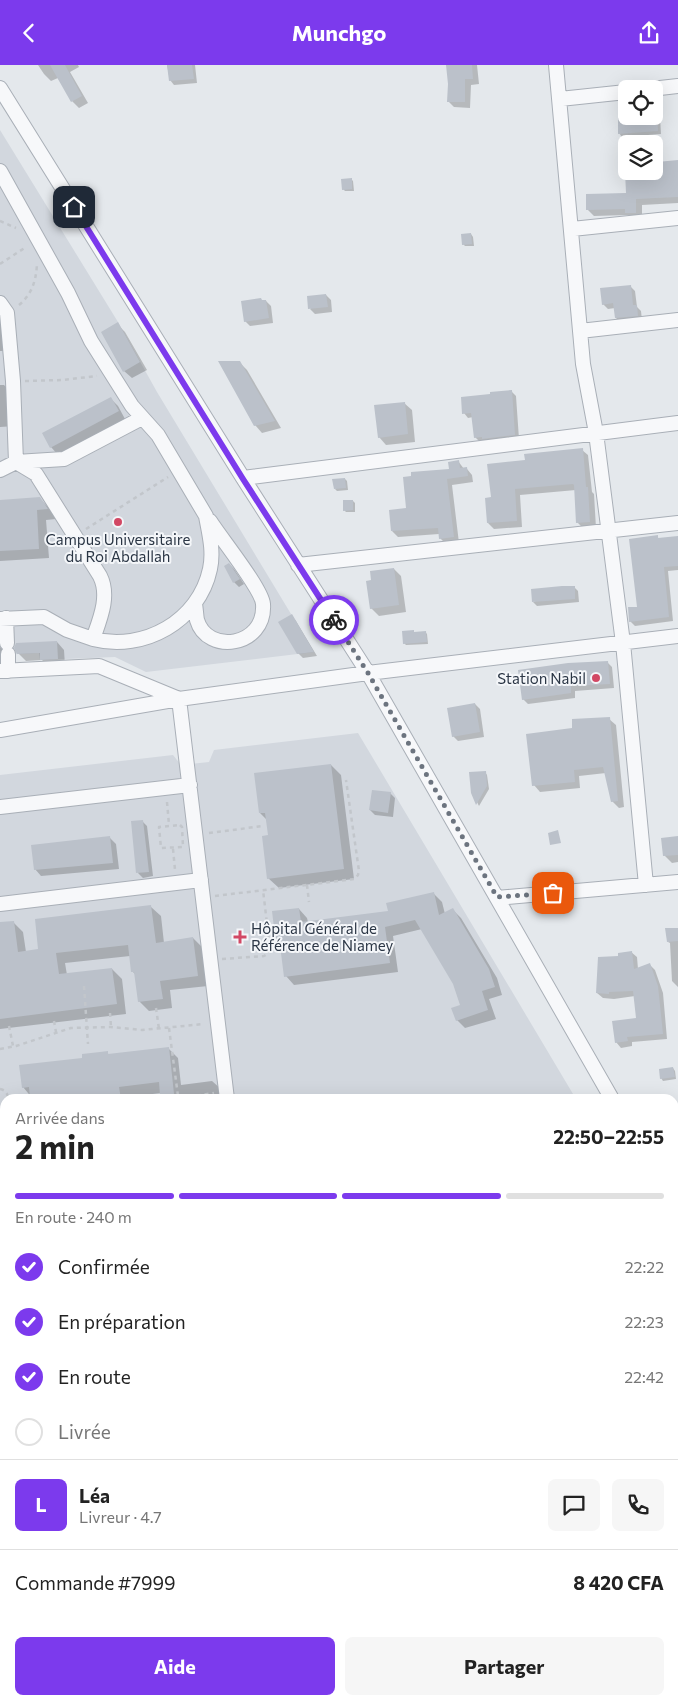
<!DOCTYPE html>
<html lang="fr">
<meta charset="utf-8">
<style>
body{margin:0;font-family:Commissioner,sans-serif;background:#f6f6f6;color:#222;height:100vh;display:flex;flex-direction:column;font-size:19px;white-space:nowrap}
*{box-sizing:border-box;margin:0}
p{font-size:16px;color:#767676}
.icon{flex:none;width:28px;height:28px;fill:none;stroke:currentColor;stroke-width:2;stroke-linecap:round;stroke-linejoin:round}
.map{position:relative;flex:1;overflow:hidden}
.side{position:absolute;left:0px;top:1029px;width:679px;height:611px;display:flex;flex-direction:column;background:#fff;border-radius:15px 15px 0 0;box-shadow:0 5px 20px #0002}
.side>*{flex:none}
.fabs{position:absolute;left:618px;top:15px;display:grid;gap:10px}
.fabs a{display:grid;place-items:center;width:45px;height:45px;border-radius:8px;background:#fff;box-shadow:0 5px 20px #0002;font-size:25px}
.pin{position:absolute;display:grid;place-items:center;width:42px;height:42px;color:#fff;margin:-21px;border-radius:10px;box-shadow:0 2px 8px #0006}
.courier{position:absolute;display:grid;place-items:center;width:50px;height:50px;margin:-25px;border:4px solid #7c3aed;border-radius:50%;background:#fff;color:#222;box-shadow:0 1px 6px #0007}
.head em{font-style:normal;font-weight:700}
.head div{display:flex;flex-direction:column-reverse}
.head{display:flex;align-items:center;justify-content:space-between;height:85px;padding:0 15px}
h1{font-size:32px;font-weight:700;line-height:38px}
.bar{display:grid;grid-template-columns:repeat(4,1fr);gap:8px 5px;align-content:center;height:60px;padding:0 15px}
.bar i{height:6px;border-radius:4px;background:#e0e0e0}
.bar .selected{background:#7c3aed}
.bar p{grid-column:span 4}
.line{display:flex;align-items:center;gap:12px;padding:0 15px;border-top:1px solid #e0e0e0}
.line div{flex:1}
.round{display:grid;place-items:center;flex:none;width:52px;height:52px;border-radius:8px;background:#f6f6f6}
ol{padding:0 15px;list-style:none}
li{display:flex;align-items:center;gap:15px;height:55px}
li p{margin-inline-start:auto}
li .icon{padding:5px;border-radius:50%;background:#7c3aed;color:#fff;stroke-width:4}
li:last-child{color:#767676}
li i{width:28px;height:28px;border:2px solid #e0e0e0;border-radius:50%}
.primary-button{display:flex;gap:10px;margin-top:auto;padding:10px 15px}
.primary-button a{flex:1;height:58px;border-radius:8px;background:#7c3aed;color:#fff;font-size:20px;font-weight:700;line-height:58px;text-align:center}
.primary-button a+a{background:#f6f6f6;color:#222}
header{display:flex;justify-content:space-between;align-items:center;height:65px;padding:0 15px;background:#7c3aed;color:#fff;font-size:22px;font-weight:700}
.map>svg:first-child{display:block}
.built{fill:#d2d7de}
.shadow{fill:#0003}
.building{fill:#bbc1ca}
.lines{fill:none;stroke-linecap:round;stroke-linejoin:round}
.minor-casing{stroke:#a9afb7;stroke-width:16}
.path{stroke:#c2c6cb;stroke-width:2.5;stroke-dasharray:4 4;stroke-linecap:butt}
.minor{stroke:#f7f8fa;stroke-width:14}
.done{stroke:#6c747f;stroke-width:5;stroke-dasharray:0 9}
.route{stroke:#7c3aed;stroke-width:6}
.poi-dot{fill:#d24864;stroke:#f4f6f9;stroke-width:2}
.labels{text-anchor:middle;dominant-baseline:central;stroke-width:4;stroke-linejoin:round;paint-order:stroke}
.poi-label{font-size:15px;fill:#2b3645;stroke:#f4f6f9}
</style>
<header><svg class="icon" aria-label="back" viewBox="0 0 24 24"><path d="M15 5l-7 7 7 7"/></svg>Munchgo<svg class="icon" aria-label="share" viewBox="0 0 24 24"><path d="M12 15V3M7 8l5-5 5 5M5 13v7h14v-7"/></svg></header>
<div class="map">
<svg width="678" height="1639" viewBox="0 0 678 1639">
<rect width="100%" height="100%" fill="#e4e8ec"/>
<path class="built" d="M0,65L118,257L157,327L314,587L146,607L115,592L40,595L39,588L0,590Z
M358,668L576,1034H5V1382H0V710L173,690L181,700L209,697L214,685Z
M674,1198L678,1205V1302L674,1303Z"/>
<path class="shadow" d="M38,0H78L79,2L70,7L88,38L79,43L72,36L58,13L51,16L44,9Z
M167,0H195L197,18L174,20L170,15Z
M447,0H477L479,19L471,20L470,43L454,42L448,36L449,19Z
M657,48L660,52L661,69L622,72L619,68L644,54L654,51V49Z
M678,96V138L642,140V154H633L628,150L594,151L587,144L627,129L626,101V106H654V98Z
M351,114L353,116L354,126H345L343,124Z
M471,169L473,172L474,181H465L463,179Z
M630,221L635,226L637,242L641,246L642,255L621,258L616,253L615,243L608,244L603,239Z
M326,230L331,235L332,247L315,249L310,244Z
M266,236L271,241L273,258L250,261L245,256L263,237Z
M0,252L4,256L10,286H0Z
M117,259L125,267L147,305L132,313L124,306Z
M239,297L247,305L281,363L262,368L255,360Z
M0,320H4L14,330L15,361L0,362V378Z
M512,327L516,331L519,374L480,377L475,372L473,352L468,353L464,348Z
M110,333L118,341L125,354L58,390L51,382Z
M404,338L412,345L415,377L386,380L379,372Z
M582,385L588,390L592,427L594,429L596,463H583L577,457L576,425L520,430L522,462L494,464L488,458L526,396Z
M458,396L464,404H467L472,410L473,417L452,420L459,478L446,479L440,473L439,469L398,472L392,466L407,444Z
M345,414L347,416L348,425L337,426L335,424Z
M40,434L50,444L56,454L46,455L49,493L0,496V436Z
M353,436L355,438V447H346L344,445Z
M657,472L660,474L678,473V505L668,506L673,556L635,561L630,556L638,543Z
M229,499L234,504L244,519L239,522L234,517Z
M394,504L401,511L406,547L379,551L371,543Z
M574,522L578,526L579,537L537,541L533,537Z
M292,551L296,556L317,591L303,593L298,588Z
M425,567L427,569L428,579L406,580L404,578Z
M57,577L64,585L65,601L49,602L42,595L26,596L18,588Z
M0,582L6,588L7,597H0Z
M607,597L612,602L614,623L575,626V633L528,639L523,634Z
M475,639L480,644L484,672L458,676L453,671Z
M609,654L616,660L624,742L619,743L612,736L606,708L579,711L580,723L540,727L534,720L573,664Z
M331,700L341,710L354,814L279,823L268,813L269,771L267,755L260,748Z
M485,707L487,710L489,724L479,741L472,727Z
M390,728L395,733L393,752L375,750L370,745Z
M142,756L147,761L153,811L143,813L138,808Z
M110,773L116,779L119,804L41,811L35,804Z
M678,773V797L672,798L664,790Z
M434,829L442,837L445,849L452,844L461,853L497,913L502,930L489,934L496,954L465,963L457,955L462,941L454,919L422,864L393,871L398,907L294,920L286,911L282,885L277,880L299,844L307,853L308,857L389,847Z
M151,842L161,851L164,878L193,873L203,883L208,921L170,925L172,943L149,946L139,936L136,910L132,906L130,891L65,898L67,910L112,904L122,914L126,949L0,964V858L13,857L23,867L26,887L40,885Z
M678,864V922L672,916L670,878L668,877Z
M631,887L637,892L638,904L650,900L655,905L663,928L667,974L632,977V981L621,983L616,977L637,954L635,931L614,934L603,933L597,928L619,892Z
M168,983L178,993L181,1020L212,1016L222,1025L223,1034H162L161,1028L128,1032L129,1034H33L23,1022L83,994L107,988L110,990Z
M673,1003L675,1006L676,1014L663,1016L661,1013Z
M0,1154H5V1284L1,1285Z
M674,1357H678V1403H674L678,1441H674Z
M0,1443H5V1484L0,1485Z
M594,1635H673L674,1639H594Z
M408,1637H417L419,1639H408Z"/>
<path class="building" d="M50,0H65L82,31L71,37Z
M167,0H192L194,14L169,16Z
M446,0H472L473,14H465V37H447L448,19Z
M642,51H657L658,66L618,69V53H642Z
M678,95V132L636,134V148H625V144L586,145V129L626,128L625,106H658L657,97Z
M352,113V124L342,125L341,114Z
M471,168L472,179L462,180L461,169Z
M631,220L633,240H637L638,251L615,253L613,238L602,240L600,223Z
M326,229L328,242L308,244L307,231Z
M261,233L262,235H266L269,253L244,257L241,236Z
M118,257L140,297L123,307L101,267Z
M218,296H240L275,356L254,361Z
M512,325L515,370L482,374V372L474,373L471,348L462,349L461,332L490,329V327Z
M111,332L119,346L50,383L42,368Z
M405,337L408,369L378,373L374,340Z
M583,383L586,422H588L590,457L576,458L574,420L573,419L515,424L517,456L487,458L485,433L491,432L487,399L525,395L524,389Z
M459,395L460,403L467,402L468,411L447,414L454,472L439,474L438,463L391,466L389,445L406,443L403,412L411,411V407L449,404L448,397Z
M345,413L346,423L334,424L332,414Z
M40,432L48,444L37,445L39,484L0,486V435Z
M343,435H353V445L343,446Z
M658,470V473L678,471V501L664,502L669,552L629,557L628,542H637L629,474Z
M229,498L240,514L233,518L224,501Z
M394,503L399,540L370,544L366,516L371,515L370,506Z
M562,521H575V534L532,537L531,524Z
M292,549L314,587L297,589L278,557Z
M414,565V567L426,566L427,577L403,579L402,566Z
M57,576L58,594L40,595V588L17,589L14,583L16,578Z
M608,596L610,619L571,621V628L522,635L518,605L568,598Z
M475,638L480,667L452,672L447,643Z
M610,652L618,736L611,737L603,702L574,705L575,717L532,721L526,669L572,663V654Z
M331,699L344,804L267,814L262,771L268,770L265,748H259L254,708Z
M486,706L487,721L476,740L471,728L469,707Z
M372,725L391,727L388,748L369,745Z
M143,755L149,807L136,808L131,756Z
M558,765L561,778L550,780L548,768Z
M110,771L113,798L34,805L31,780Z
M678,771V790L663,791L661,773Z
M434,827L439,850L453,843L489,904L495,922L482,926L488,945L456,956L451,943L460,940L453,919L415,855L385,862L390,898L284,912L280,880H276L272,846L299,843L301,857L388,846L386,838Z
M151,840L156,878L193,872L198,911L160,916L163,934L138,937L134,907H131L128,880L56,888L59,909L112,903L117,939L0,954V857L14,856L18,887L38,884L35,854Z
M665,863H678V876L667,877Z
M632,886L634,904L650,898L658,921L663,969L627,972L628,976L615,978L612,956L636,953L633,926L609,927V929L596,928L598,892L618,891V888Z
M169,982L174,1029L160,1031L159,1017L119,1022L121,1034H43V1032L30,1033L29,1022L22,1023L19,1000L82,993V989L100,987L108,986V989Z
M673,1002L675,1012L660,1014L659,1004Z"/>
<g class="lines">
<g class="minor-casing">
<path id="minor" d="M556,0L583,299L596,368L623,578L646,820
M0,23L243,413L368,608L612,1034
M651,24L678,21
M560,34L626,27
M0,106L68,228L91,276L132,341L158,370L206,451C209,468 214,486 210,504C199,556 144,587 93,574
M572,164L678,153
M0,238L7,248L13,316L16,397
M580,266L678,255
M0,405L16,397L64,394L142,353
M243,413L678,358
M298,500L678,458
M195,539C196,544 196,550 197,555C207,590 266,582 263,539C262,524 220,472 210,456
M6,553L7,578
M0,554L44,552L67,565L93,574C100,554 110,531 100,511L36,409L16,397
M8,589V606
M0,606L99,601L179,634L227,1034
M0,665L179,634L368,608L678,571
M0,742L190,720
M497,833L678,817
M0,839L201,815
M674,1089H678
M674,1141L678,1149
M674,1226L678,1232
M674,1272L678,1270
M0,1308H5
M674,1317L678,1316
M0,1398L5,1397
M674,1457L678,1456
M0,1528L5,1527
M674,1587H678
M88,1635L89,1639
M455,1635V1639
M233,1639L268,1635"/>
</g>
<path class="path" d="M0,156L16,163
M0,199L26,182
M19,240C32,229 36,216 37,199
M25,316L62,315L97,311
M86,464L168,412
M167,737L169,760
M180,760L182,762L183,782L161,783L159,762Z
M209,768L263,761
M173,784L175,805
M307,820L309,837
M215,831L355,814L358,810L359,806L346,715
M222,894L264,891L269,888L270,884L263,825
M84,921L88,979
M156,943L159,964
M110,948L111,962
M54,956L56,967
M9,961L13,981
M169,963L178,1031L181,1033L214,1028
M0,984L16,981L71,963L111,962L142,965L204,959
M0,1024C5,1025 8,1028 8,1034
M0,1054L5,1053
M0,1083L5,1082
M0,1132L5,1131"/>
<use href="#minor" class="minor"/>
</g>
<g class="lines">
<path class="done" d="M334,555L368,608L497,832L553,828"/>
<path class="route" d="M74,142L243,414L334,555"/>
</g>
<g class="poi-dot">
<circle cx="118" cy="457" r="5"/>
<circle cx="596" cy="613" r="5"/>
<path d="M237.5 864.5h5v5h5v5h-5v5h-5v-5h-5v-5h5z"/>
</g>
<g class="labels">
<g class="poi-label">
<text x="118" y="474">Campus Universitaire<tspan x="118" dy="17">du Roi Abdallah</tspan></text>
<text x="586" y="613" text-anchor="end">Station Nabil</text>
<text x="251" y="863" text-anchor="start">Hôpital Général de<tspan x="251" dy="17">Référence de Niamey</tspan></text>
</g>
</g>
</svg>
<div class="fabs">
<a><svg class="icon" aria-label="locate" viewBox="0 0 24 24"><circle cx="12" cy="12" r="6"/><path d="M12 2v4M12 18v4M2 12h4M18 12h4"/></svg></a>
<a><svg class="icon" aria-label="layers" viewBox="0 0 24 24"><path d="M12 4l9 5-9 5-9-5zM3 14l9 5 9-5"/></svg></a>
</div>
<div class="pin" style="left:553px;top:828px;background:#ea580c"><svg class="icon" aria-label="bag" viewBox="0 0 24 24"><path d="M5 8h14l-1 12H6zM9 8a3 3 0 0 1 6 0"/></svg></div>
<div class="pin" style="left:74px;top:142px;background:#1f2937"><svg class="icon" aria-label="home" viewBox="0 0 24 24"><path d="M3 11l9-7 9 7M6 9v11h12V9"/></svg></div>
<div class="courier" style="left:334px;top:555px"><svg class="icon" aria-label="bike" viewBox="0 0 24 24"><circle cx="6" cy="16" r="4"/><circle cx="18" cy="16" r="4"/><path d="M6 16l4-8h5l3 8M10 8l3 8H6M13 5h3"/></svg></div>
<section class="side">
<div class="head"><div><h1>2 min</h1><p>Arrivée dans</p></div><em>22:50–22:55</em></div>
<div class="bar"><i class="selected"></i><i class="selected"></i><i class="selected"></i><i></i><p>En route · 240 m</p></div>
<ol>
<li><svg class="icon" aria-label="check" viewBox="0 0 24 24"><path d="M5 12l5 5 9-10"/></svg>Confirmée<p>22:22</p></li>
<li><svg class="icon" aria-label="check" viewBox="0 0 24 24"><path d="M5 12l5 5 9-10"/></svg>En préparation<p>22:23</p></li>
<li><svg class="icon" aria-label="check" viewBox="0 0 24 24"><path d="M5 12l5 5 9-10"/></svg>En route<p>22:42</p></li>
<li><i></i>Livrée</li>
</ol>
<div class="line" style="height:90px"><b class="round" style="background:#7c3aed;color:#fff">L</b><div><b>Léa</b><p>Livreur · 4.7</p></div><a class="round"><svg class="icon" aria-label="chat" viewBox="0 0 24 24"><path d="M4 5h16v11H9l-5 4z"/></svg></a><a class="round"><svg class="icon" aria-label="phone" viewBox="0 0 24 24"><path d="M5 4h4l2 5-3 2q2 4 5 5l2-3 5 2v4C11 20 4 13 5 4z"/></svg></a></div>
<div class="line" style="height:65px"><div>Commande #7999</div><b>8 420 CFA</b></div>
<div class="primary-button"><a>Aide</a><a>Partager</a></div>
</section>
</div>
